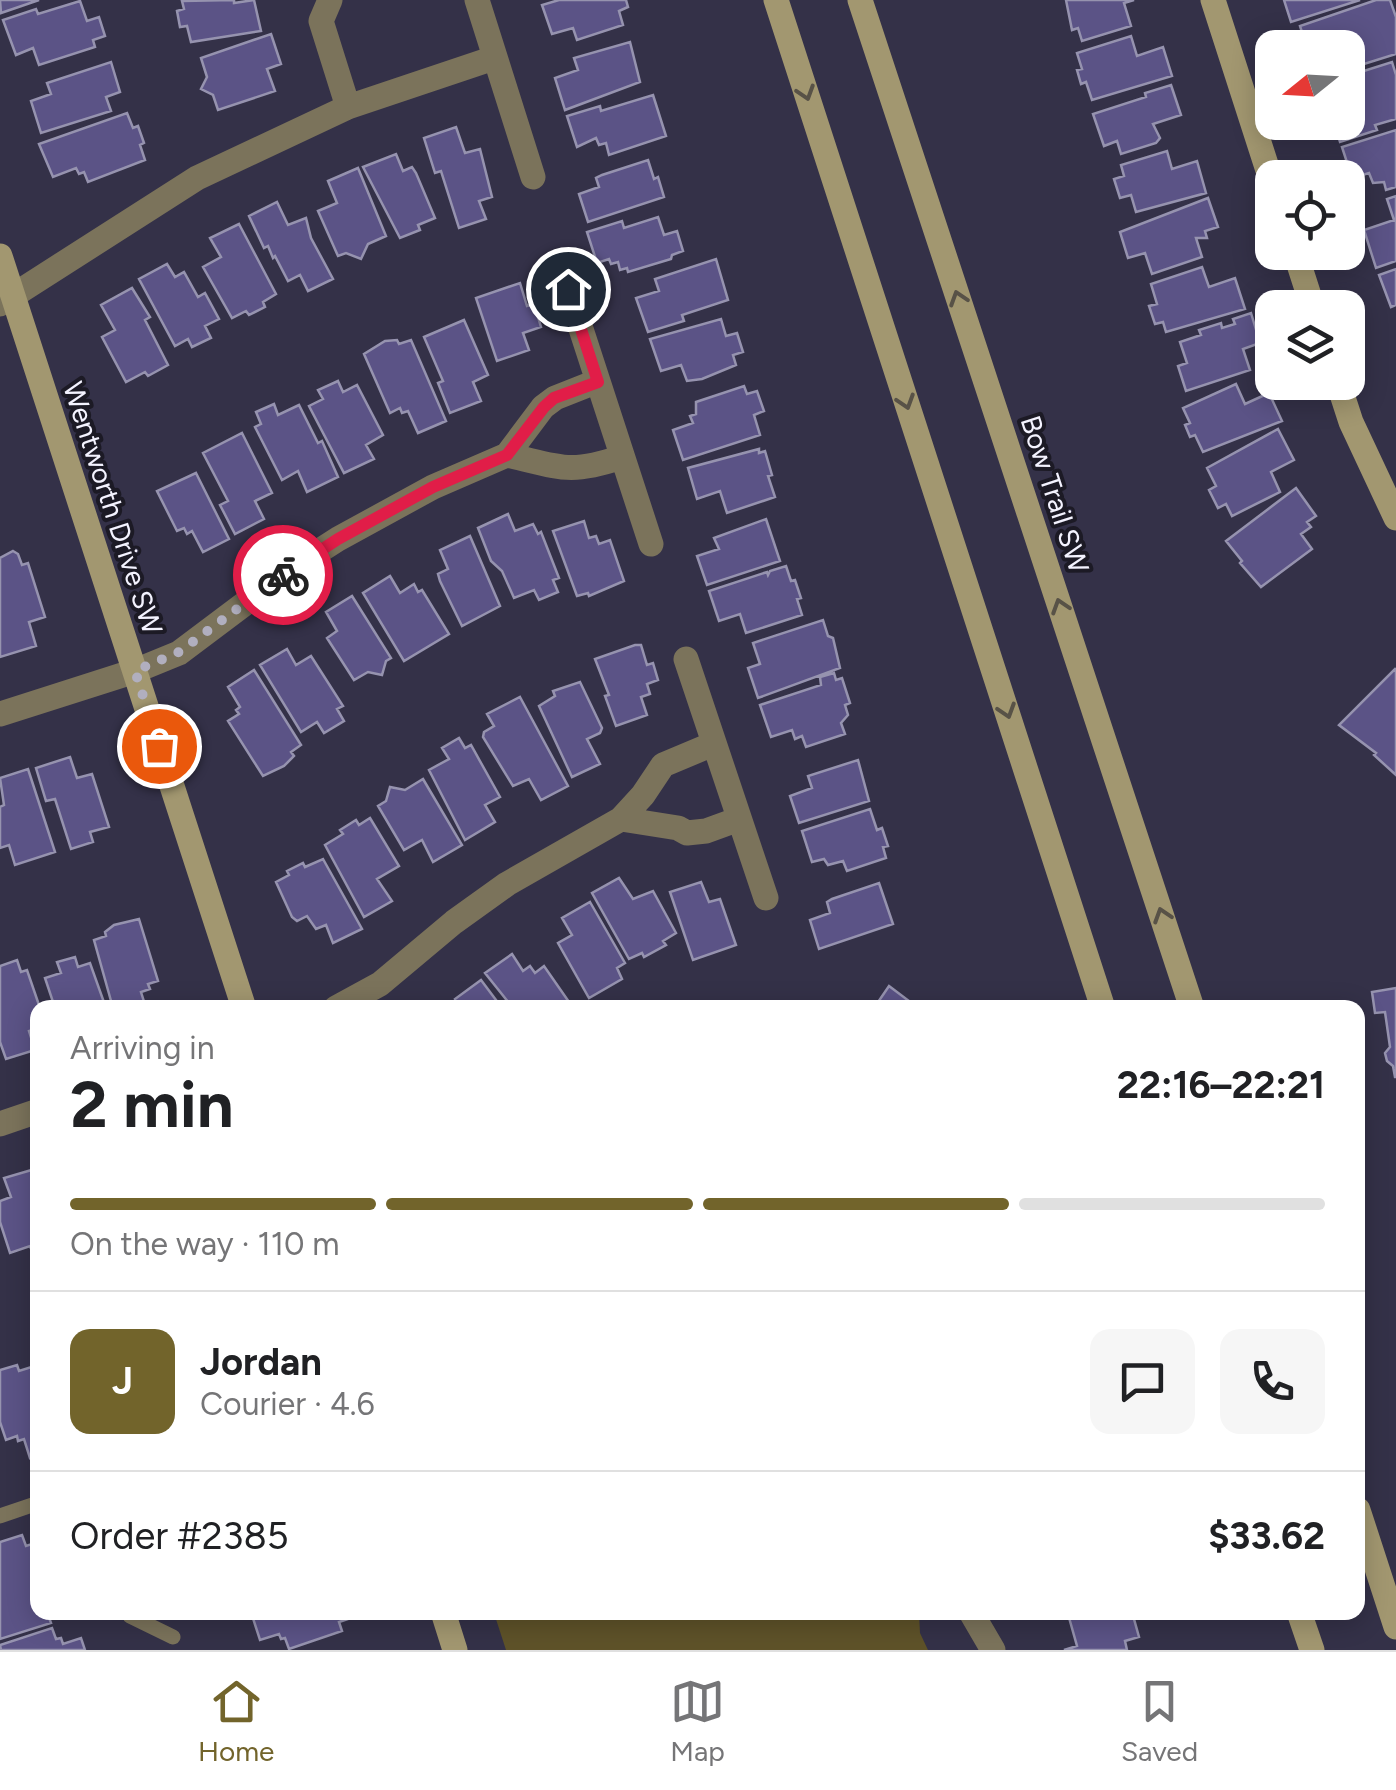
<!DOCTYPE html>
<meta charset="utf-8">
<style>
body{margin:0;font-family:Figtree,sans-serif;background:#f6f6f6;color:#202124;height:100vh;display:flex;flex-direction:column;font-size:38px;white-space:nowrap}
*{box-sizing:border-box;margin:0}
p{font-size:32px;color:#757577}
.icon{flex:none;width:55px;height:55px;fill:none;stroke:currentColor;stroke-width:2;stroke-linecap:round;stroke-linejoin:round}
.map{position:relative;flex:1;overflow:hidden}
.drawer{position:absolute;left:30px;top:1000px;width:1335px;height:620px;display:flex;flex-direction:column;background:#fff;border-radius:20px;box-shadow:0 5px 25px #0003}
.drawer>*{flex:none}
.needle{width:65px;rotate:252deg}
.controls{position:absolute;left:1255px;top:30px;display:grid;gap:20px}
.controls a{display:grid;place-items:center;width:110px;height:110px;border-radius:20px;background:#fff;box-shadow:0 5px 25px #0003;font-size:50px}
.pin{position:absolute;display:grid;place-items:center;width:85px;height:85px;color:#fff;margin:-42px;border:5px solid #fff;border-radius:50%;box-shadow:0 2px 10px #0007}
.courier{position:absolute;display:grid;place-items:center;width:100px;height:100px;margin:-50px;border:8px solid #e11d48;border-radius:50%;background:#fff;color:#222;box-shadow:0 2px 12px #0007}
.headline em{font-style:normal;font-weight:700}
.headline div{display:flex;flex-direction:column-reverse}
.headline{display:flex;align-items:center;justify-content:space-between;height:170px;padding:0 40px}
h1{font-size:65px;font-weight:700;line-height:75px}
.bar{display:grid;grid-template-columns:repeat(4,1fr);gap:15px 10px;align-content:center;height:120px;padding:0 40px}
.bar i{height:12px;border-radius:8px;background:#e0e0e0}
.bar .on{background:#72642b}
.bar p{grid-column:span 4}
.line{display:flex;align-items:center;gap:25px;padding:0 40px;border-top:2px solid #e0e0e0}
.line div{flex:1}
.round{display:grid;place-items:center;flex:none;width:105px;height:105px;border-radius:20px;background:#f6f6f6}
.menu{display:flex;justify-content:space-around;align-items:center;height:140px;border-top:2px solid #e0e0e0;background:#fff;font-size:28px;color:#757577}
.menu a{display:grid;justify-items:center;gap:5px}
.menu .on{color:#72642b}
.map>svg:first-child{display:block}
.green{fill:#5e5229}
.building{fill:#5b5386;stroke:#9693af;stroke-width:2.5}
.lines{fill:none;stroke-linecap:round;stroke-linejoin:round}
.lane{stroke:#7b735b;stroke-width:15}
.street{stroke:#7b735b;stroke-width:25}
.secondary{stroke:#a29770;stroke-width:25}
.oneway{stroke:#585247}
.done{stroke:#b1afbf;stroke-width:10;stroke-dasharray:0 18}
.route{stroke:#e11d48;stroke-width:12}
.labels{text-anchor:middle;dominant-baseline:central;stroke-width:8;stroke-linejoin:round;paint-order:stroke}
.street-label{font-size:28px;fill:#f4f3ff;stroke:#1c1a25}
</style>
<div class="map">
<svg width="1396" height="1650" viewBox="0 0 1396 1650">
<rect width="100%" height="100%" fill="#343148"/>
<path class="green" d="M494,1613H919L920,1633L928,1650H506Z"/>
<path class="building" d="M0,0H39L1,13Z
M234,0V3L254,0L261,31L191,42L187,26L180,27L177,11L184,9L182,1Z
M559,0H626L628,7L619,11L623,25L577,40L573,28L552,34L542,5Z
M1066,0H1134L1124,3L1131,26L1082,41L1078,28L1072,30Z
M1284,0H1360L1291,22Z
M1376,0H1390L1396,17V54L1348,69V48H1307L1300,26Z
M80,1L87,21L99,17L105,36L93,40L95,47L39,65L33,48L16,55L3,20L36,9L38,14Z
M271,34L281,64L267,69L275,91L218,110L213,95L201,89L207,77L201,58Z
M1131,36L1137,56L1163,47L1172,76L1092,100L1086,82L1081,84L1077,70L1082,69L1077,53Z
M630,42L640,82L565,110L555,78L578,70L574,58Z
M111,62L120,92L106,97L111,111L41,133L31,101L51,94L47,83Z
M1392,62L1396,75V119L1375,125L1377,130L1340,142L1334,122H1348V102L1351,101L1348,97V76Z
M1171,85L1181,115L1153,124L1160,138L1156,143L1121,154L1117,141L1104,146L1093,114L1146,97L1145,93Z
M653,95L666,136L609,155L606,143L599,145L596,138L577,147L567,116L600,106L601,111Z
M127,113L133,128L138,126L144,143L140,145L145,160L88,182L84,172L79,174L76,168L53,177L39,144Z
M456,127L465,153L480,149L492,197L479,201L486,219L459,228L441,171L435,173L424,138Z
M1396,130V187L1386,190L1384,182L1373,183L1369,173L1352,178L1342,147Z
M1167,151L1172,169L1197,161L1206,193L1136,212L1131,195L1120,198L1114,179L1124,176L1121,165Z
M396,154L403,171L412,167L416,173L435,218L418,225L420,230L400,238L363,167Z
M648,160L654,179L658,177L664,197L588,222L579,194L599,187L596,178L602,175Z
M358,168L386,236L368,244L361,259L346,253L338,256L318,211L337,203L328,181Z
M1396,196V261L1376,268L1364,230L1394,220L1387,199Z
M1208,198L1218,227L1205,231L1207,238H1196L1202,257L1152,274L1145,253L1128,258L1120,232Z
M277,202L288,225L306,218L311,238L333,279L308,291L300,275L288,281L275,256L273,258L268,246L264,248L249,216Z
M658,217L664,235L677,231L683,251L672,255L671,259L628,272L627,268L620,270L618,262L611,264L609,259L597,263L587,232L622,221L624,228Z
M239,224L276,294L263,302L265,307L249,315L246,311L232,318L203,267L221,257L210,238Z
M716,259L728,300L682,315L684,321L648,332L636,298L659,291L655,279Z
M167,264L175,277L184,272L198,297L205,293L219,319L205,326L211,338L192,347L188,339L175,346L139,279Z
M1202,267L1209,287L1235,278L1245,309L1166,332L1163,322L1155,324L1149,306L1157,304L1151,284Z
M1396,269V305L1391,307L1379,275Z
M520,283L527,306L534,304L541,327L523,333L529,350L497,361L476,298Z
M132,288L150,317L145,320L168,365L148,376L145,372L126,382L102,337L115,330L101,305Z
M1251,313L1260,343L1243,349L1250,370L1186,391L1178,366L1187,363L1180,342L1201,335L1199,330L1221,323L1222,328L1235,324L1233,319Z
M721,319L726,336L737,333L743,352L733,355L736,365L702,379L687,381L681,365L661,371L650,339Z
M464,320L488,375L473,382L481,401L450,413L438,383L443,381L424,337Z
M397,340L399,344L411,340L446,421L418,433L408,411L402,413L400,408L390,413L364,354L385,341Z
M338,381L343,392L357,385L383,435L366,445L374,459L344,473L309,406L323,399L318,390Z
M1236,384L1245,404L1269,393L1282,421L1203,452L1195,435L1190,437L1185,425L1190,423L1183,408Z
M744,386L747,394L757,391L764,411L754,415L760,435L683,460L673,430L693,423L690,416L696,414V402Z
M274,404L278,415L299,405L318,443L322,441L338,477L307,492L298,471L282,480L255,427L261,424L256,412Z
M1278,429L1294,460L1271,472L1280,492L1232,516L1226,504L1218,508L1209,490L1216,486L1207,468Z
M242,433L272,493L255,501L264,519L235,534L220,505L228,501L203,453Z
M759,449V453L765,451L772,475L768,476L775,497L727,513L720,491L697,499L688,468Z
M196,473L229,539L203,552L192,531L187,534L184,528L177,531L157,491Z
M1296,488L1316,516L1307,522L1311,527L1301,534L1312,549L1261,587L1240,563L1242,561L1226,541Z
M508,514L515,531L533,524L538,534L541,532L559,578L553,580L558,592L539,600L534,590L514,598L502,571L491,561L478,528Z
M766,519L780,561L707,585L697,556L719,549L714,538Z
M584,521L589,538L596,536L599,544L610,540L624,581L589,596L588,593L577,596L553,531Z
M470,536L500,606L462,626L440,581L438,574L448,569L440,550Z
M13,551L18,554L22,565L28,563L45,617L29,622L36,646L0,657V558Z
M786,566L791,581L795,580L801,598L797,599L802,615L746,633L740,614L719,621L709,591L767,572L768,575L770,571Z
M390,576L400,593L414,584L418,592L422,590L449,634L404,661L363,593Z
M352,596L391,658L386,661L382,675L368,672L354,680L327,638L337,631L326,612Z
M823,620L828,636L833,638L840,668L758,698L748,668L760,664L753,643Z
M635,645H641L647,665L653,663L658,680L647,684L650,694L641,697L647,715L616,726L605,696L609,695L595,659Z
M287,649L296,665L311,656L343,706L337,709L344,721L324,733L317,722L301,732L260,665Z
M1395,669L1396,670V775L1374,755L1376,753L1339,725Z
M254,670L301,745L291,752L294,756L284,766L263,776L228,721L239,714L236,710L240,707L228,687Z
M834,673L836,680L842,678L850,703L845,705L848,715L841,723L845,734L806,747L802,736L795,739L792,730L771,737L760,705L821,685L820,677Z
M580,682L602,728L600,733L587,739L600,764L572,777L539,706L555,696L553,691Z
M520,697L568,786L541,800L529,779L513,786L483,737L484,732L494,726L487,714Z
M459,738L465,748L471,745L500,797L485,805L495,822L465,840L429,770L449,759L442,748Z
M70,757L77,778L92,774L109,827L90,832L93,842L71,849L55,799L46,801L36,768Z
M858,760L869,801L799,823L790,796L812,788L808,776Z
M28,769L55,852L15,865L9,845L0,848V807L4,805L0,778Z
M423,779L462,845L433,862L422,840L404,850L378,806L386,801L390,787L405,790Z
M870,809L877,830L882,828L888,846L883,847L886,858L847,871L843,861L828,865L824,859L812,862L802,831Z
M370,818L399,866L377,879L392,901L364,917L325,845L343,834L340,830L356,820L359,825Z
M323,859L362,929L333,943L326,925L316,929L307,916L297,921L292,917L276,882L289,875L287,871L303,863L305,867Z
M619,878L633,899L653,891L676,933L663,941L666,945L644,957L642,953L629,959L592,893Z
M701,882L709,902L720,899L736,945L693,960L670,892Z
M879,883L893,924L819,949L810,920L830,913L827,902L832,899Z
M590,902L625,963L617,968L622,979L589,998L558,943L572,935L562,918Z
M139,919L158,981L148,984L150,989L141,992L146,1008H113L94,940L106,936L105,932L114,925Z
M512,954L523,971L530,966L535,973L544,966L569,1002L561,1008H513L485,973Z
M75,957L78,967L90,963L106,1008H55L45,978L61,973L57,962Z
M17,960L21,972L27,970L40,1008L38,1028L29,1031L35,1050L6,1059L0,1042V966Z
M481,980L502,1008H460L455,999Z
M889,986L913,1004L911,1008H874Z
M1396,988V1077H1395L1393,1066L1387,1061L1385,1053L1390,1047L1385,1012L1375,1013L1372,992Z
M35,1169L38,1249L32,1251L30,1246L10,1253L0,1222V1201L11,1197L4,1178Z
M17,1365L19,1371L38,1365V1455L30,1458L24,1439L18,1441L17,1436L6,1440L0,1422V1370Z
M22,1535L26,1546L32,1544L34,1550L38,1549V1612H47L51,1623L0,1639V1542Z
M251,1612H349L351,1618L339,1622L342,1631L289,1649L285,1638L281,1639L279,1634L260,1640Z
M1117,1612L1118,1615L1132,1612L1139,1637L1125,1641L1127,1650H1064L1077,1646L1068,1614Z
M52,1628L56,1639L61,1638L63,1644L81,1638L85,1650H1L0,1645Z"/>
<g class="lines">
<path class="lane" d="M0,1516L38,1503
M129,1612L130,1616L173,1637"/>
<path class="street" d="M330,0L321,21L348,107
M477,0L533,177
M568,289L651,544
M0,304L197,178L348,107L494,58
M507,455C560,467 568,475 622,457
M686,659L766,898
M0,714L135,671L179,653L288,571L338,539L433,487L507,455L543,407L555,398L598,381
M621,819L678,828L687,833L706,831L739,819
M336,1008L380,984L454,922L507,884L621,819L643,795L663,765L713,744
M0,1124L38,1111
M972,1614L993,1650"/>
<path class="secondary" d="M776,0L1103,1008
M860,0L1192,1008
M1213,0L1272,183
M1295,252L1313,308
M0,256L244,1008
M1338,382L1351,422L1396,518
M1358,1510L1396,1627
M443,1612L455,1650
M1299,1612L1312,1650"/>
</g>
<defs><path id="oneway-chevron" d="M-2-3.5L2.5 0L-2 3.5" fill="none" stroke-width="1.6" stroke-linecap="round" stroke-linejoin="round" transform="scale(2.5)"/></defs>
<g class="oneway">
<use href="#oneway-chevron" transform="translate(806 93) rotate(72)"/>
<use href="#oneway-chevron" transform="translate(958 298) rotate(-108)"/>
<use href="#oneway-chevron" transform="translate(906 402) rotate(72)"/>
<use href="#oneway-chevron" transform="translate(1060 606) rotate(-108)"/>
<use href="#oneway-chevron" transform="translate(1007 711) rotate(72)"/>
<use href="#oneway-chevron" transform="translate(1162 915) rotate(-108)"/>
</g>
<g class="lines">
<path class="done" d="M159,746L135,671L179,652L283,575"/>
<path class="route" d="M283,575L338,539L433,487L507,455L544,407L554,398L598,382L568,289"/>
</g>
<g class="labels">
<g class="street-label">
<text transform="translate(1055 494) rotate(72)">Bow Trail SW</text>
<text transform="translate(113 508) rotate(72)">Wentworth Drive SW</text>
</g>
</g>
</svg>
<div class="controls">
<a><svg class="needle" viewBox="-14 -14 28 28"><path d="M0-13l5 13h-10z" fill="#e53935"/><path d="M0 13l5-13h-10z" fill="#757577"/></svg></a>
<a><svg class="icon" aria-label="locate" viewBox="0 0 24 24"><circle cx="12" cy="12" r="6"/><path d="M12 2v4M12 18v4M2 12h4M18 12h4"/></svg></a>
<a><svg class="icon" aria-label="layers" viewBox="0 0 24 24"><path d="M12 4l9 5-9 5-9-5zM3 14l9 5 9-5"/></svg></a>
</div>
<div class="pin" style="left:159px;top:746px;background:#ea580c"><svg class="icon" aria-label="bag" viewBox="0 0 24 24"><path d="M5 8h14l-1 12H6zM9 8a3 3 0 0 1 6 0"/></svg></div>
<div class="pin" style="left:568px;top:289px;background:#1f2937"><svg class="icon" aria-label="home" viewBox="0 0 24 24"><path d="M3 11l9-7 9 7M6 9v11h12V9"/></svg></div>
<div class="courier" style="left:283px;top:575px"><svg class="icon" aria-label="bike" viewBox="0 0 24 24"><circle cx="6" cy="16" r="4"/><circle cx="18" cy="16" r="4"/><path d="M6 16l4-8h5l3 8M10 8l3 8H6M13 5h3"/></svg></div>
<section class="drawer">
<div class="headline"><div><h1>2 min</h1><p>Arriving in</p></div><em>22:16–22:21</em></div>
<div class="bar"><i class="on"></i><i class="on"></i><i class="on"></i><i></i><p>On the way · 110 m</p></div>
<div class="line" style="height:180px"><b class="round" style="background:#72642b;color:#fff">J</b><div><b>Jordan</b><p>Courier · 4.6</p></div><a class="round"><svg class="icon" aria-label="chat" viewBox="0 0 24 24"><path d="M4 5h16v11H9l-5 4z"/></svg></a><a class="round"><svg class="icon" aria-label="phone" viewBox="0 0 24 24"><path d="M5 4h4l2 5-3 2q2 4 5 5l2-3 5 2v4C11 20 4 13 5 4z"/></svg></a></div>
<div class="line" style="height:130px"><div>Order #2385</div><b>$33.62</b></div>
</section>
</div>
<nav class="menu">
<a class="on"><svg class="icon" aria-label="home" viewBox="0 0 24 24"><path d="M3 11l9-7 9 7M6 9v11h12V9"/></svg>Home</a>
<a><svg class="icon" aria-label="map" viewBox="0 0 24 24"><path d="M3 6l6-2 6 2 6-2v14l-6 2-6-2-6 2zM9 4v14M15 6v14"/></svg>Map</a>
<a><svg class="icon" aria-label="saved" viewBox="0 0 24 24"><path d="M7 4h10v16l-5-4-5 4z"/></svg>Saved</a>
</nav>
